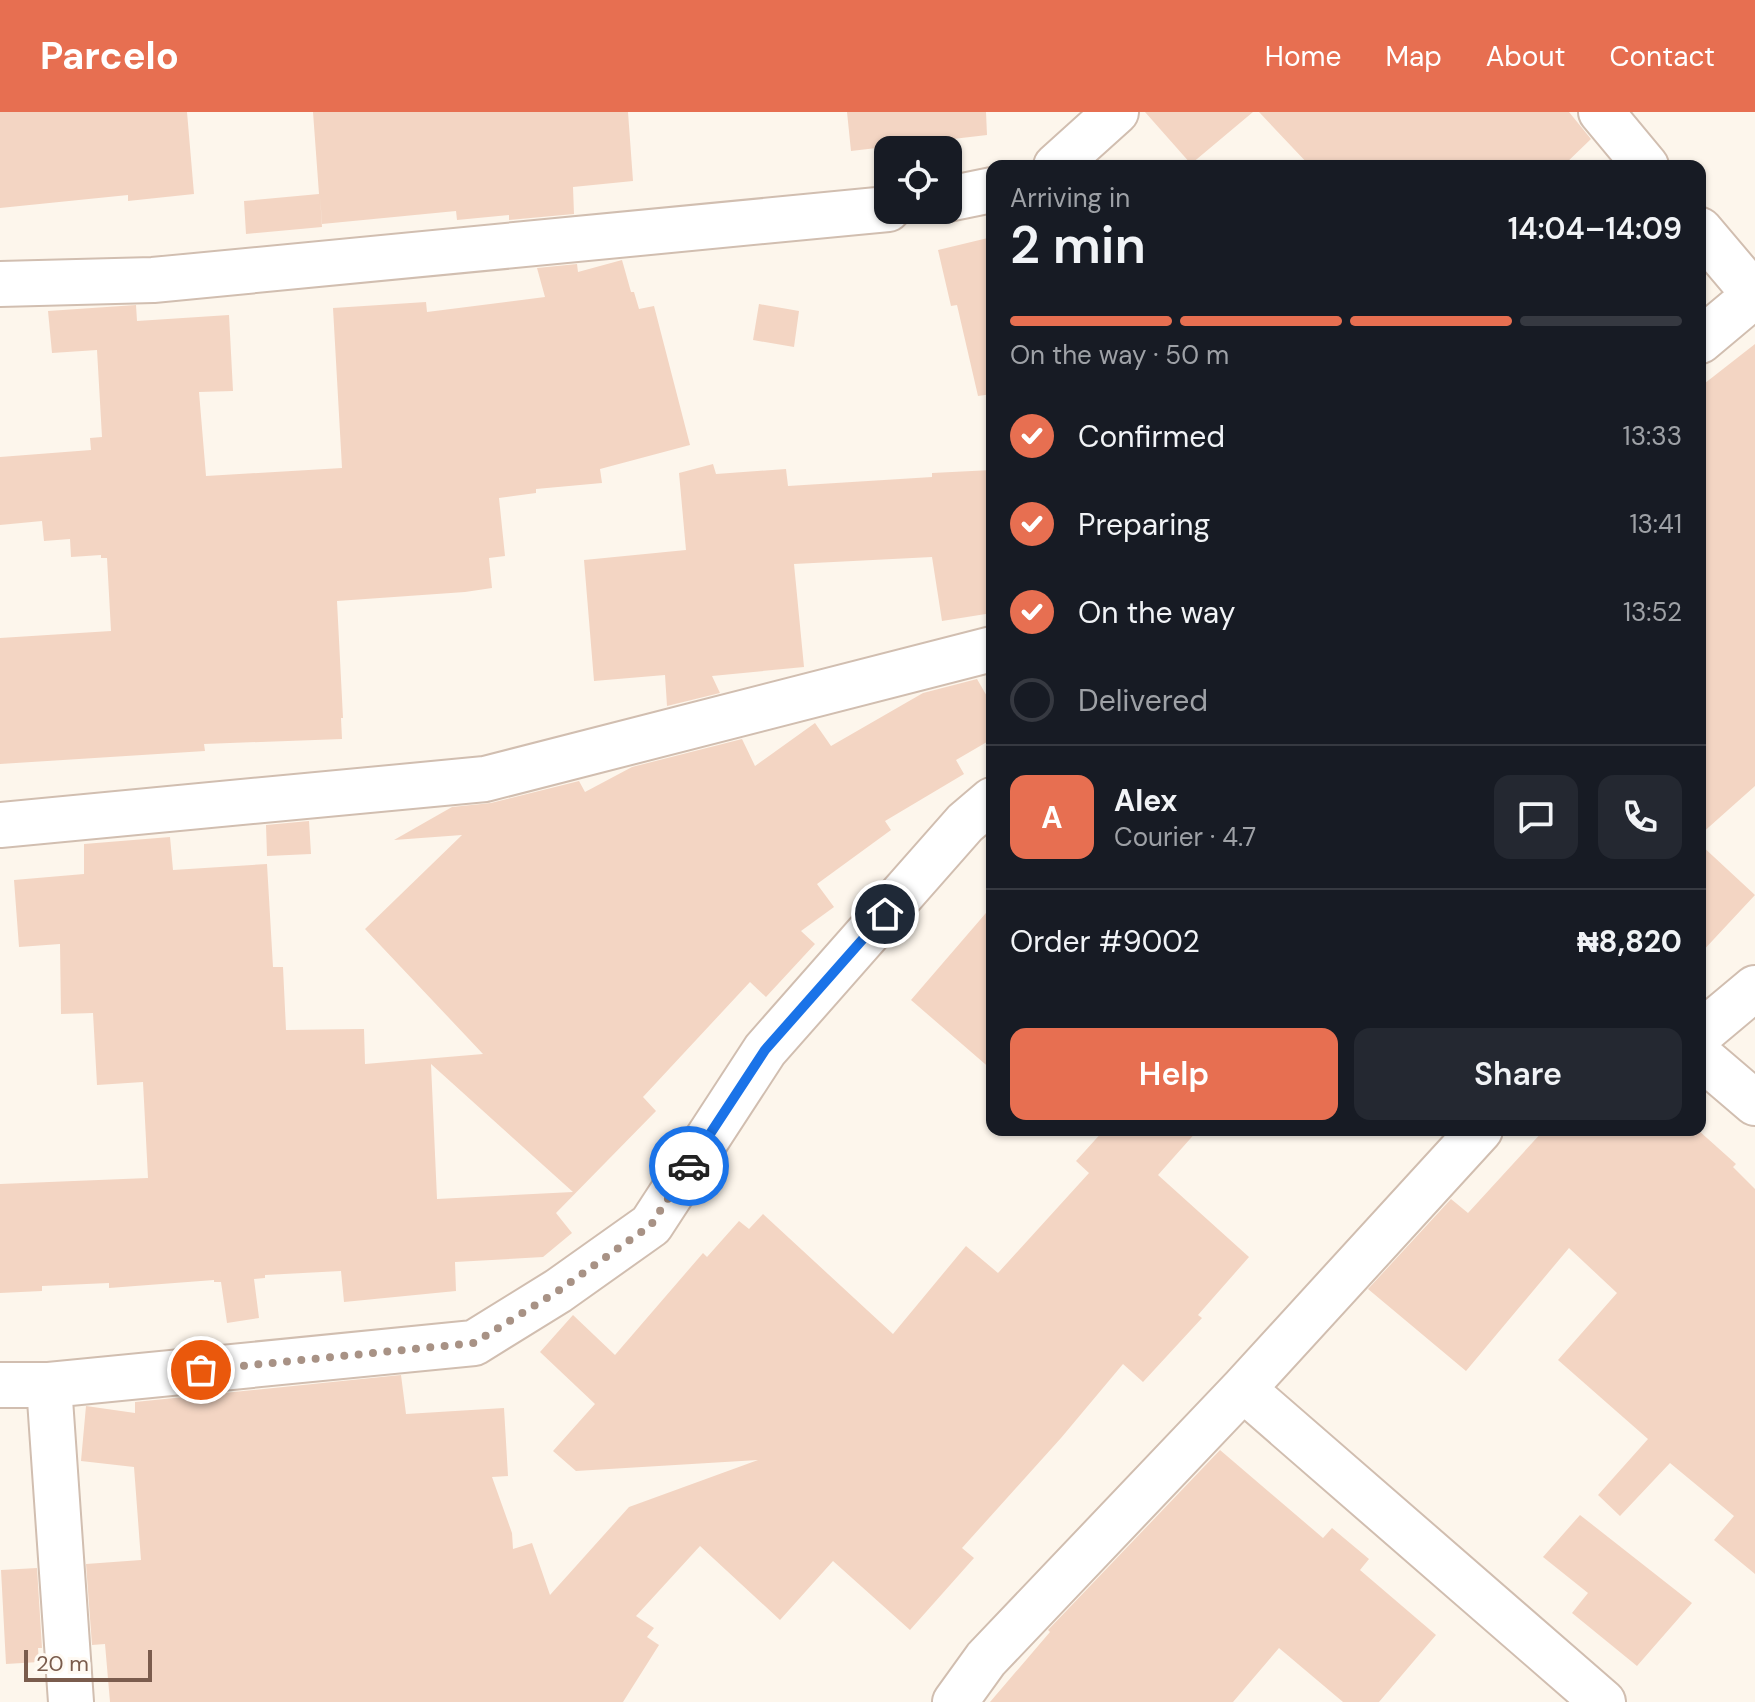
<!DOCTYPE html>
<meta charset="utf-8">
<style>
body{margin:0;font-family:"DM Sans",sans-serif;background:#242831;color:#f1f3f6;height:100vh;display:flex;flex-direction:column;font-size:30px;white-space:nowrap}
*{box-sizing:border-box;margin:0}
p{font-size:26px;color:#9ea1a6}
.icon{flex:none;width:44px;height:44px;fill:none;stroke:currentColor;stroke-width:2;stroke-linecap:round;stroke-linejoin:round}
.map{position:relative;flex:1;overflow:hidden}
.panel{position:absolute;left:986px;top:48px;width:720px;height:976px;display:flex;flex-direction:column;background:#171b24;border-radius:16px;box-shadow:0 2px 6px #0004}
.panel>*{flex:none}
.buttons{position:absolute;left:874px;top:24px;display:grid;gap:16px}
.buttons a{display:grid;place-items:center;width:88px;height:88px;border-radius:16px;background:#171b24;box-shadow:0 2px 6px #0004;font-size:40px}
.scale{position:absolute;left:24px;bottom:20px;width:128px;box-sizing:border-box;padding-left:8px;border:4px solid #7a5c4d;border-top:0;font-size:22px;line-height:28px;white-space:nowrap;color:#7a5c4d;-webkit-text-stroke:6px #fffaf3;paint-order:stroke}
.pin{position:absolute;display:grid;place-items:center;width:68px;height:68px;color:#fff;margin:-34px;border:4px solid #fff;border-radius:50%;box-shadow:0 2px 8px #0007}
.courier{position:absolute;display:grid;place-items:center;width:80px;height:80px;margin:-40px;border:6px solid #1a73e8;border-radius:50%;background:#fff;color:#222;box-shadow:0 2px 10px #0007}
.headline em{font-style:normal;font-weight:600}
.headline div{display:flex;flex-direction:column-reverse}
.headline{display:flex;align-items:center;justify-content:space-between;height:136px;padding:0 24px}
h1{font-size:52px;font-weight:600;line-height:60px}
.bar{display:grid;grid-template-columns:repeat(4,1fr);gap:12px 8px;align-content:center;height:96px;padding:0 24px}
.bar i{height:10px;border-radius:6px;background:#363941}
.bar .current{background:#e76f51}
.bar p{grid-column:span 4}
.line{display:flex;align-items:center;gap:20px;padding:0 24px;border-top:2px solid #363941}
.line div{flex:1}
.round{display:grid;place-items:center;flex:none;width:84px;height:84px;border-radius:16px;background:#242831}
ol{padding:0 24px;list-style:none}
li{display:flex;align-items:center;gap:24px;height:88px}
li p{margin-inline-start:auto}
li .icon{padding:8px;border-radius:50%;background:#e76f51;color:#fff;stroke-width:4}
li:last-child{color:#9ea1a6}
li i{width:44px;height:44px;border:4px solid #363941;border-radius:50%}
.primary-button{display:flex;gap:16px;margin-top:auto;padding:16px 24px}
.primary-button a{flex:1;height:92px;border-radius:16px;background:#e76f51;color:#fff;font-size:32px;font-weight:600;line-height:92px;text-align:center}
.primary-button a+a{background:#242831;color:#f1f3f6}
header{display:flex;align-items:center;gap:48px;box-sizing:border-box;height:112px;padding:0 40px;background:#e76f51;color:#fff}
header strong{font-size:38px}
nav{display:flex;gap:44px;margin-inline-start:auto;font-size:28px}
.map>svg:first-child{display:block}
.building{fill:#f3d5c3;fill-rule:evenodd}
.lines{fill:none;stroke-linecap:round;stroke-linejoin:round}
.minor-casing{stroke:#d1beb0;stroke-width:48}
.minor{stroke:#fff;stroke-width:44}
.done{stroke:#a89285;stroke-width:8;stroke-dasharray:0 14.4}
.route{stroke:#1a73e8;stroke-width:10}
</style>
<header>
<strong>Parcelo</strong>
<nav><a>Home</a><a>Map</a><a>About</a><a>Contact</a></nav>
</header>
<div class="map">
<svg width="1755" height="1590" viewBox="0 0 1755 1590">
<rect width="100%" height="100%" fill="#fdf6ec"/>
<path class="building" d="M0,0H187L194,82L128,89V83L0,96Z
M313,0H628L633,69L573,75L574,102L509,108V103L457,108L456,99L322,112L320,83L322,115L246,122L244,89L319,82Z
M847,0H986L987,23L851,39Z
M1145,0H1253L1191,52Z
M1259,0H1569L1591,27L1563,54H1310Z
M992,125V282L978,284L957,193L951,194L938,138Z
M622,148L631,180H634L639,197L654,194L690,333L600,357L602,371L536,377V381L499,386L505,444L489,446L492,476L465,480L337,489L343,606H341L342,627L204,632L205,639L0,652V526L111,519L107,446H101V443L71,445L70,427L44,429L42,409L0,413V345L91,338L90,326L102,325L97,238L52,241L48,199L136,193L137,209L229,203L233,279L199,280L206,364L342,356L333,196L426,190L427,200L545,185L537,156L577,152L578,160Z
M759,192L799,199L794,235L753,228Z
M1755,232V674L1700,723V275Z
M713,352L716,362L786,357L788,374L932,365V361L992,358V501L942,509L932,445L794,452L804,555L712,564L720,581L667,594L665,563L594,569L584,448L686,438L679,361Z
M977,567L992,593V627L956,648L964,662L885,709L891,718L817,772L834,795L801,819L815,832L766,885L750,870L643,985L656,999L556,1101L572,1121L543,1145L455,1150L456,1179L344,1190L341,1159L265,1163V1166L254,1167L259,1206L227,1211L221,1170H214V1168L109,1176V1171L42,1174V1179L0,1181V1072L148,1066L143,970L97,973L93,901L61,902L60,832L19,835L14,768L84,762V732L170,725L173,758L267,752L273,855H283L286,918L364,917L365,952L483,942L365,817L462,723L394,728L452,695L491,691L579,669L585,680L632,655L742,627L755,654L815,611L831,634L923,581ZM431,952L573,1080L437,1087Z
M309,709L311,742L267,744L266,713Z
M1700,732L1755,783L1700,842Z
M992,794V958L911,888Z
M1104,1018H1198L1158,1063L1249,1145L1198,1203L1202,1206L1143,1270L1123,1252L1061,1326L962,1436L974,1446L910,1518L833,1449L780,1508L700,1434L636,1504L654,1516L647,1525L659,1533L623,1590H110L105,1532L92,1533L86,1452L141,1448L134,1355L81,1349L86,1294L135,1301V1290L401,1263L406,1302L504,1296L508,1364L492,1365L512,1421L513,1437L532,1431L550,1483L629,1395L758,1348L576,1359L553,1339L595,1292L540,1240L573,1203L615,1243L703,1141L707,1145L739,1109L749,1117L763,1102L893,1222L966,1134L998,1161L1089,1061L1076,1049Z
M1544,1018H1698L1736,1052L1733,1055L1755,1077V1462L1714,1428L1734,1404L1670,1351L1620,1404L1598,1383L1648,1327L1558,1248L1617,1181L1569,1136L1466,1259L1368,1177L1451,1087L1468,1101Z
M1220,1338L1323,1426L1332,1416L1369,1447L1360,1458L1436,1523L1379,1590H1343L1279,1536L1233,1590H990L1050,1520L1048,1518Z
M1580,1403L1692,1491L1637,1554L1572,1501L1588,1481L1543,1445Z
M37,1456L42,1536H38L39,1550L6,1552L1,1458Z"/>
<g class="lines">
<g class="minor-casing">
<path id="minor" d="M1601,0L1646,54
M1056,54L1116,0
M948,87L992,78
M1700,118L1755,183
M0,172L153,168L888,97
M1700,229L1755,183
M0,713L485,667L992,537
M1700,922L1755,876
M1700,944L1755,991
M0,1273H49L474,1231L558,1179L651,1113L765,938L965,711L992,688
M49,1273L71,1590
M1243,1277L1603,1590
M955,1590L986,1547L1243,1277L1480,1018"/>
</g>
<use href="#minor" class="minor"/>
</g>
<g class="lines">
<path class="done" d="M201,1258L474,1231L558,1179L651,1113L689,1054"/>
<path class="route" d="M689,1054L765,938L885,802"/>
</g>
</svg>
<div class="buttons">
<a><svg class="icon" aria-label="locate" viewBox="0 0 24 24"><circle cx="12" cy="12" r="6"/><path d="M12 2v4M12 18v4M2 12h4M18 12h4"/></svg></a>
</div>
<div class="scale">20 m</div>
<div class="pin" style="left:201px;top:1258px;background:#ea580c"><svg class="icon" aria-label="bag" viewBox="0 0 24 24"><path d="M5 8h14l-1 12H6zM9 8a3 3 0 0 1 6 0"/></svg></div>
<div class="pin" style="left:885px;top:802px;background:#1f2937"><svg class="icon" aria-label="home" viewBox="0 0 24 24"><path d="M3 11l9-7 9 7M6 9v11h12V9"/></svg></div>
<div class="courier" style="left:689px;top:1054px"><svg class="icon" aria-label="car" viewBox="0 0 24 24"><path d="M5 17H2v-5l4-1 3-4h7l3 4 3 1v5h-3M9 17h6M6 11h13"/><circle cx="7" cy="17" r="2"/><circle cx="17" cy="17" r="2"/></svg></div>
<section class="panel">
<div class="headline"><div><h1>2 min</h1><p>Arriving in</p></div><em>14:04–14:09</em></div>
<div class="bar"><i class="current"></i><i class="current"></i><i class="current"></i><i></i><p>On the way · 50 m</p></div>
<ol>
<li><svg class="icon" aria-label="check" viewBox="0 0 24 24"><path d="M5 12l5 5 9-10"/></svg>Confirmed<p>13:33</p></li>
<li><svg class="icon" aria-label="check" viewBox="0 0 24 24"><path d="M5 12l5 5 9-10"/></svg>Preparing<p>13:41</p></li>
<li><svg class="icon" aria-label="check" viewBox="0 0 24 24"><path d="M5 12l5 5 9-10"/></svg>On the way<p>13:52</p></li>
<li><i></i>Delivered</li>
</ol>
<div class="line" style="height:144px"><b class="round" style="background:#e76f51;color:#fff">A</b><div><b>Alex</b><p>Courier · 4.7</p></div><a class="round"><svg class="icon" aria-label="chat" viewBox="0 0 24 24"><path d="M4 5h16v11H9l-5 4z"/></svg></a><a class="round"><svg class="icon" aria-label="phone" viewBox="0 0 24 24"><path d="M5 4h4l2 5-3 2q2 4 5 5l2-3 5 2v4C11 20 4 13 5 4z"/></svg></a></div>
<div class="line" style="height:104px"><div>Order #9002</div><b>₦8,820</b></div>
<div class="primary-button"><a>Help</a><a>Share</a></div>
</section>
</div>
